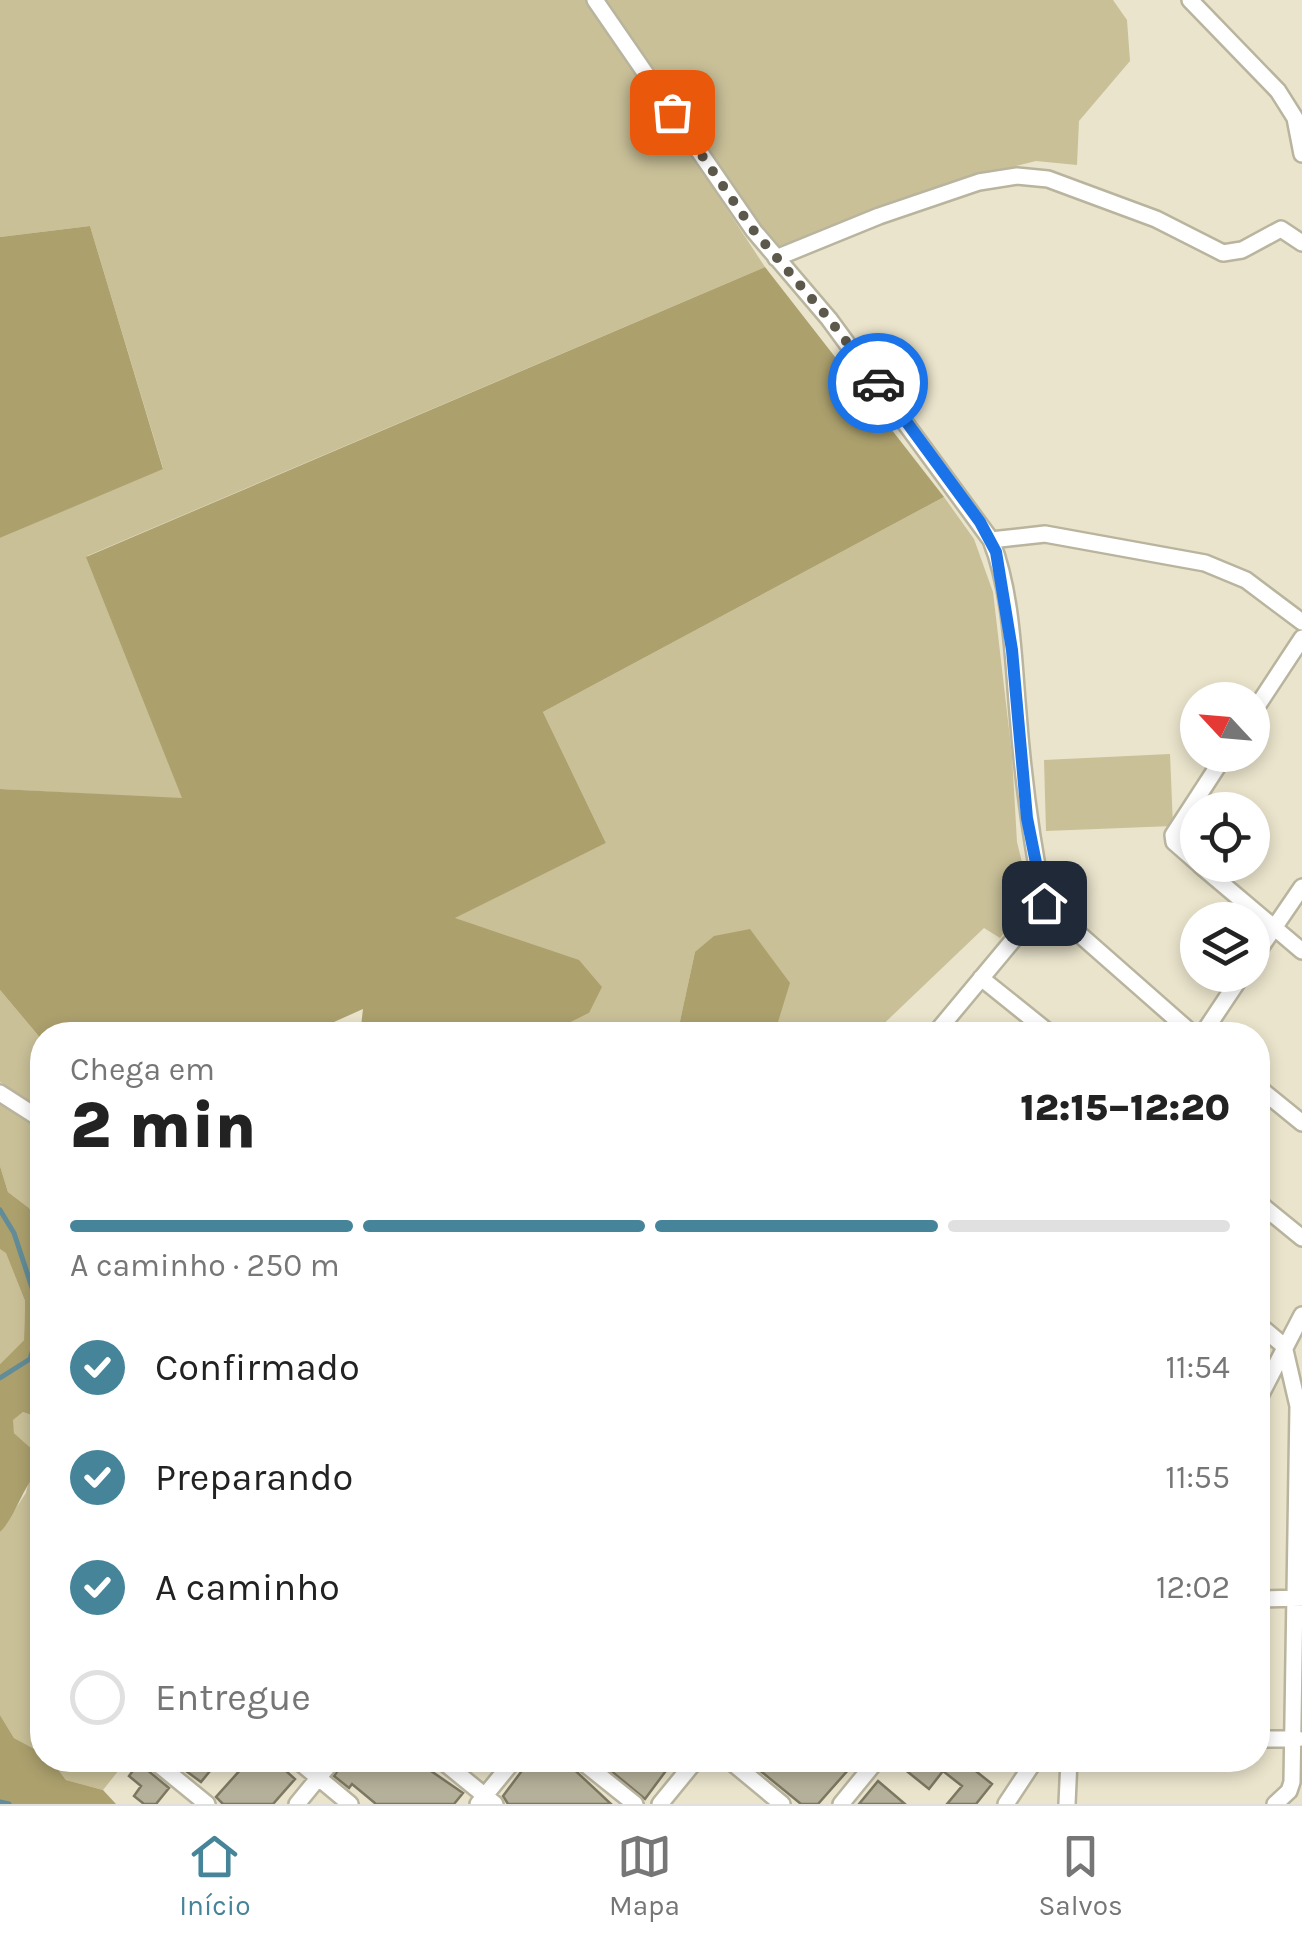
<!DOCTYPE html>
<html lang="pt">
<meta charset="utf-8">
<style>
body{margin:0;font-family:Karla,sans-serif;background:#f6f6f6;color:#222;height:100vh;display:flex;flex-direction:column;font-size:38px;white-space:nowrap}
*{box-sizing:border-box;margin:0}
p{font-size:32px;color:#767676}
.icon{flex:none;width:55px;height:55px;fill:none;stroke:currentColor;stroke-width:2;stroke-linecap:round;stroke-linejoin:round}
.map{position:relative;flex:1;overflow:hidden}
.side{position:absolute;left:30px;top:1022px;width:1240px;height:750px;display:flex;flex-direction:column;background:#fff;border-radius:40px;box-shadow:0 5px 15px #0003}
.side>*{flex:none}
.needle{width:65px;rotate:296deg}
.controls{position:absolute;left:1180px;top:682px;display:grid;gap:20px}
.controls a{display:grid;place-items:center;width:90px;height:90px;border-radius:50%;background:#fff;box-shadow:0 5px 15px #0003;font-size:50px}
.pin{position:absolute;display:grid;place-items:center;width:85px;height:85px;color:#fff;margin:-42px;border-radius:20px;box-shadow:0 5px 15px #0006}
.courier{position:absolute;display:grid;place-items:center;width:100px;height:100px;margin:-50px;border:8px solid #1a73e8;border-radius:50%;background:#fff;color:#222;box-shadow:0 2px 12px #0007}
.head em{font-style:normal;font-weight:800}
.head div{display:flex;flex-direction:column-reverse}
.head{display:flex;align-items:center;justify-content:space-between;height:170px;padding:0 40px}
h1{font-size:65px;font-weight:800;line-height:75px}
.bar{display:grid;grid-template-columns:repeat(4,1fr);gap:15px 10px;align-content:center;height:120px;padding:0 40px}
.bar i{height:12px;border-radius:8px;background:#e0e0e0}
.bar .current{background:#458499}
.bar p{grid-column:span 4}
ol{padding:0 40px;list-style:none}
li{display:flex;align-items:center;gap:30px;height:110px}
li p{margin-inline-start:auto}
li .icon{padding:10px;border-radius:50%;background:#458499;color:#fff;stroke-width:4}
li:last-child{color:#767676}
li i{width:55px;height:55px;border:5px solid #e0e0e0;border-radius:50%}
.menu{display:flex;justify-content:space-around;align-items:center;height:140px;border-top:2px solid #e0e0e0;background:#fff;font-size:28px;color:#767676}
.menu a{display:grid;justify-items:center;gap:5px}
.menu .current{color:#458499}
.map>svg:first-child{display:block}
.green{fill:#c9c098}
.forest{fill:#aca06d}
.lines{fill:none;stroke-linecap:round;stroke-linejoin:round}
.stream{stroke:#618c98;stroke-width:5}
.building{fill:#b5b099;stroke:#7c7761;stroke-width:2.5}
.minor-casing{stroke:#b9b49d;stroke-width:20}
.minor{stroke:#fff;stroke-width:15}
.done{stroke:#5c584b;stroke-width:10;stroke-dasharray:0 18}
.route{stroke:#1a73e8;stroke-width:12}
</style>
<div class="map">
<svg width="1302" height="1804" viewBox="0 0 1302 1804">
<rect width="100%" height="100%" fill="#eae4cc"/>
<path class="green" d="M0,0H589L765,267L87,556L183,799L0,789V538L163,468L90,226L0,237Z
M597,0H1113L1127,20L1130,61L1079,121L1077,165L1036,161L972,177L780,252Z
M944,497L974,539L993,592L1012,755L1017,842L1031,899L1000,938L984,928L872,1035H746L778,1022L695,952L677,1035H545L589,1013L454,918L606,843L543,712Z
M1170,754L1173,826L1046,831L1044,760Z
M0,990L42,1040V1109L0,1082Z
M0,1104L42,1130V1227L29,1208L8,1192L0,1166Z
M0,1249L6,1252L25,1301L24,1340L0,1364Z
M23,1412L42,1419V1753L14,1738L0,1715V1532L26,1493L29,1480L40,1471L42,1458L14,1433L12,1420Z
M51,1760H127L103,1790L66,1780Z"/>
<path class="forest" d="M90,226L163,469L0,538V237Z
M765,267L944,497L543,712L606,843L455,918L579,960L602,987L589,1013L545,1035H360L363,1009L305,1035H42V1040L0,990V789L182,798L86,557Z
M750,929L790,983L778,1022L746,1035H677L695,952L714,936Z
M0,1166L8,1192L29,1208L42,1227V1419L23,1412L13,1420L14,1433L42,1458L40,1471C22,1485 18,1514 0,1532V1364L24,1340L25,1301L6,1253L0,1249Z
M0,1715L14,1738L42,1753V1760H51L66,1780L103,1790L116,1804H0Z"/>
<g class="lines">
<path class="stream" d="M0,1210L14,1233L42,1318
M0,1378L30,1359L42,1320
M0,1802L9,1804"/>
</g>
<path class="building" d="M141,1760L146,1769L169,1788L156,1804H144L134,1796L141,1786L129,1776Z
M171,1760H219L201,1782Z
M231,1760H274L295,1779L273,1804H223L216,1797L241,1769Z
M345,1760H415L463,1793L454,1804H376L352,1784L349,1788L334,1776Z
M530,1760H564L611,1804H508L503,1796Z
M598,1760H674L645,1799Z
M747,1760H857L818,1804H801Z
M893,1760H962L992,1784L976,1804H947L962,1786L943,1771L929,1789Z
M878,1781L905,1804H859Z"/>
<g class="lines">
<g class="minor-casing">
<path id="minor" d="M595,0L754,231L829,319L991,540C1012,593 1013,657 1018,713C1023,778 1031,840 1044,903
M1190,0L1278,91L1295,118L1302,154
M776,258L879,216L979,182L1017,176L1048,179L1156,219L1223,253L1242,250L1281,229L1302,243
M991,540L1045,534L1205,563L1246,580L1302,622
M1252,714L1302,638
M1198,863L1174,842L1173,835L1225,755
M1200,865L1302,951
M1044,903L1194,1035
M1252,960L1302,887
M981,978L1052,1035
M934,1035L1044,903
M1202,1035L1242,975
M1258,1087L1302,1123
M0,1093L42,1120
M1258,1202L1302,1238
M1258,1324L1284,1346L1298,1406L1292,1782L1289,1791L1275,1804
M1258,1400L1302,1315
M1258,1599L1302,1598
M1258,1739H1298
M153,1760L207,1804
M297,1760L350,1804
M441,1760L495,1804
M580,1760L635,1804
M729,1760L782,1804
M297,1804L333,1760
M478,1804L514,1760
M660,1804L696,1760
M841,1804L877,1760
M1006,1804L1035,1760
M1067,1804L1069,1760"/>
</g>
<use href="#minor" class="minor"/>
</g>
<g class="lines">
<path class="done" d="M672,112L754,231L829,319L878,383"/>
<path class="route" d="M878,383L980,522L996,552L1012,650L1027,818L1044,903"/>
</g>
</svg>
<div class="controls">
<a><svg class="needle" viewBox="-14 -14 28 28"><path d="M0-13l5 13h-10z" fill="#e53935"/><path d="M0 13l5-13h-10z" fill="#767676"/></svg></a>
<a><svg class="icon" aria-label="locate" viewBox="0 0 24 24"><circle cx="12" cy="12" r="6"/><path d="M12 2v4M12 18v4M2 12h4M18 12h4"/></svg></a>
<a><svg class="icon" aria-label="layers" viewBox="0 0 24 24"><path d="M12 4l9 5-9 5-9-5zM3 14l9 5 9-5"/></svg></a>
</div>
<div class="pin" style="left:672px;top:112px;background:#ea580c"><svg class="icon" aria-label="bag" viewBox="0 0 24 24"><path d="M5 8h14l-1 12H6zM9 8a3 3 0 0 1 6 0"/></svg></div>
<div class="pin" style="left:1044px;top:903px;background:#1f2937"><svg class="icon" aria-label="home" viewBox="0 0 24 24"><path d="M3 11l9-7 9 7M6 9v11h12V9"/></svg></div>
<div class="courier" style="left:878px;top:383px"><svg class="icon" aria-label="car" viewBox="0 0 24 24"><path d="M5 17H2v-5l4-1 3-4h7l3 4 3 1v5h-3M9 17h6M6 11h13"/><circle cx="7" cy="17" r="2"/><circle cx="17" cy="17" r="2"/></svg></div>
<section class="side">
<div class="head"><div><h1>2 min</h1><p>Chega em</p></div><em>12:15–12:20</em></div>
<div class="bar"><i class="current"></i><i class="current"></i><i class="current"></i><i></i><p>A caminho · 250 m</p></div>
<ol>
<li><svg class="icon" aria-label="check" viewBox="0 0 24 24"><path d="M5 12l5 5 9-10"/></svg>Confirmado<p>11:54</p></li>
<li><svg class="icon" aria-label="check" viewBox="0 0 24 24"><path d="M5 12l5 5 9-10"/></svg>Preparando<p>11:55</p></li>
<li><svg class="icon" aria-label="check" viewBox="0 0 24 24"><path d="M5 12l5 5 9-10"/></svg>A caminho<p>12:02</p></li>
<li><i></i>Entregue</li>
</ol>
</section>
</div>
<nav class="menu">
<a class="current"><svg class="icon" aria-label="home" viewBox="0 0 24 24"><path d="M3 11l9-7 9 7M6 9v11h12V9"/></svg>Início</a>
<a><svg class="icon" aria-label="map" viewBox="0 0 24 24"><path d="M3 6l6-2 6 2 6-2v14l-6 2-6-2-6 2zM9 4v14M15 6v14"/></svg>Mapa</a>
<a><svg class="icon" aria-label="saved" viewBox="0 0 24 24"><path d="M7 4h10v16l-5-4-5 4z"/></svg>Salvos</a>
</nav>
